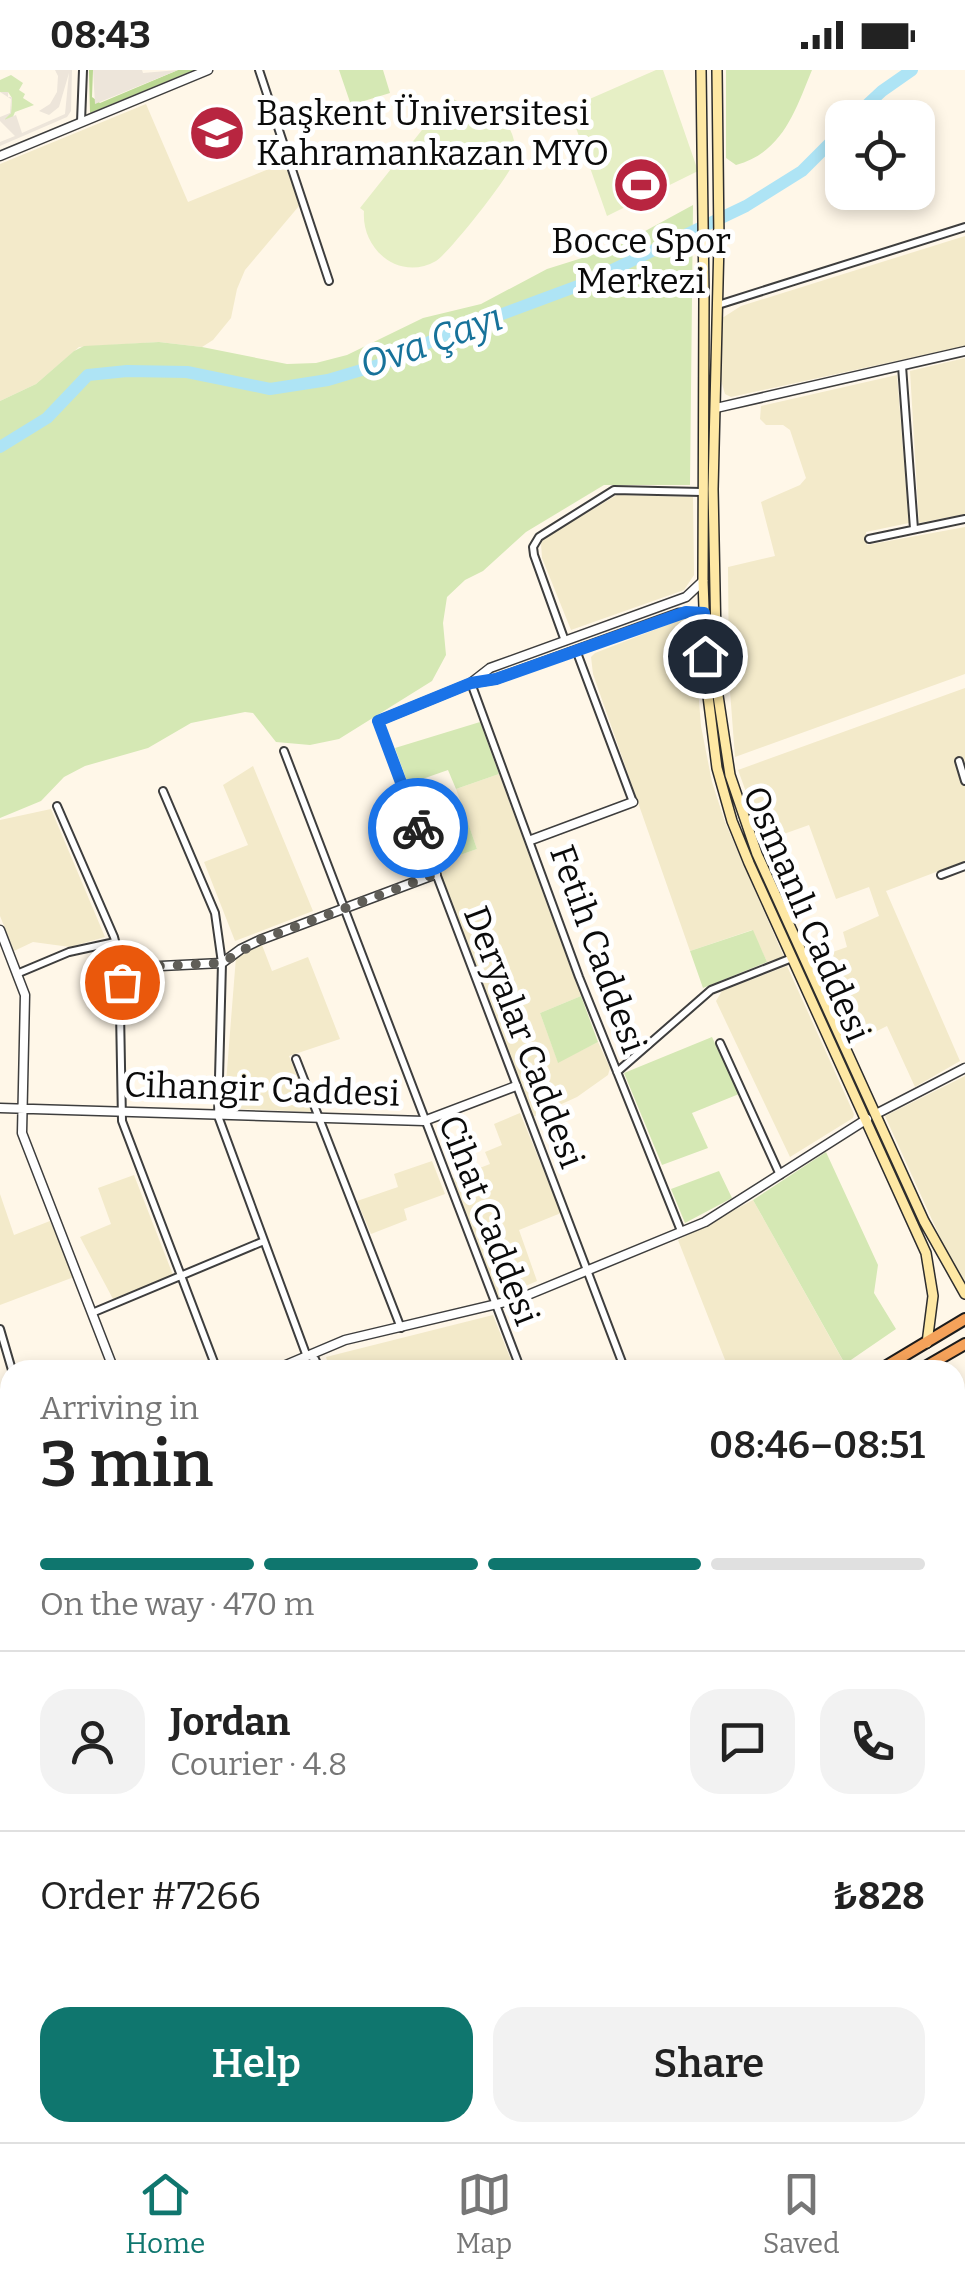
<!DOCTYPE html>
<meta charset="utf-8">
<style>
body{margin:0;font-family:Bitter,serif;background:#f2f2f2;color:#222;height:100vh;display:flex;flex-direction:column;font-size:38px;white-space:nowrap}
*{box-sizing:border-box;margin:0}
p{font-size:32px;color:#767676}
.icon{flex:none;width:55px;height:55px;fill:none;stroke:currentColor;stroke-width:2;stroke-linecap:round;stroke-linejoin:round}
.map{position:relative;flex:1;overflow:hidden}
.drawer{position:absolute;left:0px;top:1290px;width:965px;height:782px;display:flex;flex-direction:column;background:#fff;border-radius:30px 30px 0 0;box-shadow:0 5px 15px #0003}
.drawer>*{flex:none}
.controls{position:absolute;left:825px;top:30px;display:grid;gap:20px}
.controls a{display:grid;place-items:center;width:110px;height:110px;border-radius:20px;background:#fff;box-shadow:0 5px 15px #0003;font-size:50px}
.pin{position:absolute;display:grid;place-items:center;width:85px;height:85px;color:#fff;margin:-42px;border:5px solid #fff;border-radius:50%;box-shadow:0 2px 10px #0007}
.courier{position:absolute;display:grid;place-items:center;width:100px;height:100px;margin:-50px;border:8px solid #1a73e8;border-radius:50%;background:#fff;color:#222;box-shadow:0 2px 12px #0007}
.head em{font-style:normal;font-weight:600}
.head div{display:flex;flex-direction:column-reverse}
.head{display:flex;align-items:center;justify-content:space-between;height:170px;padding:0 40px}
h1{font-size:65px;font-weight:600;line-height:75px}
.bar{display:grid;grid-template-columns:repeat(4,1fr);gap:15px 10px;align-content:center;height:120px;padding:0 40px}
.bar i{height:12px;border-radius:8px;background:#e0e0e0}
.bar .current{background:#0f766e}
.bar p{grid-column:span 4}
.line{display:flex;align-items:center;gap:25px;padding:0 40px;border-top:2px solid #e0e0e0}
.line div{flex:1}
.round{display:grid;place-items:center;flex:none;width:105px;height:105px;border-radius:30px;background:#f2f2f2}
.primary-button{display:flex;gap:20px;margin-top:auto;padding:20px 40px}
.primary-button a{flex:1;height:115px;border-radius:30px;background:#0f766e;color:#fff;font-size:40px;font-weight:600;line-height:115px;text-align:center}
.primary-button a+a{background:#f2f2f2;color:#222}
.status{display:flex;justify-content:space-between;align-items:center;height:70px;padding:0 50px;background:#fff;direction:ltr}
.status svg{height:28px;fill:currentColor}
.dock{display:flex;justify-content:space-around;align-items:center;height:140px;border-top:2px solid #e0e0e0;background:#fff;font-size:28px;color:#767676}
.dock a{display:grid;justify-items:center;gap:5px}
.dock .current{color:#0f766e}
.map>svg:first-child{display:block}
.farmland{fill:#f3eaca}
.green{fill:#d5e8b4}
.forest{fill:#bbd893}
.pitch{fill:#e6efc5}
.plaza{fill:#ede5da}
.lines{fill:none;stroke-linecap:round;stroke-linejoin:round}
.river{stroke:#aee4f5;stroke-width:12}
.minor-casing{stroke:#3e3e3e;stroke-width:10}
.tertiary-casing{stroke:#3e3e3e;stroke-width:11}
.secondary-casing{stroke:#2d2d2d;stroke-width:12}
.trunk-casing{stroke:#1c1c1c;stroke-width:14}
.minor{stroke:#fff;stroke-width:6}
.tertiary{stroke:#fff;stroke-width:8}
.secondary{stroke:#fee8a4;stroke-width:9}
.trunk{stroke:#f5a25a;stroke-width:10}
.done{stroke:#605e58;stroke-width:10;stroke-dasharray:0 18}
.route{stroke:#1a73e8;stroke-width:12}
.labels{text-anchor:middle;dominant-baseline:central;stroke-width:10;stroke-linejoin:round;paint-order:stroke}
.poi-label{font-size:35px;fill:#0b0b0b;stroke:#fff;text-anchor:start}
.street-label{font-size:35px;fill:#0b0b0b;stroke:#fff}
.water-label{font-size:38px;font-style:italic;fill:#17729a;stroke:#fff}
</style>
<div class="status"><b>08:43</b><svg viewBox="0 0 49 12"><path d="M0 12V9h3v3zM5 12V6h3v6zM10 12V3h3v9zM15 12V0h3v12zM26 1h20v11H26zM47 4h2v5h-2z"/></svg></div>
<div class="map">
<svg width="965" height="2072" viewBox="0 0 965 2072">
<rect width="100%" height="100%" fill="#fff7e8"/>
<path class="farmland" d="M146,34L188,132L286,92L299,136L245,200L237,219L231,248L213,270L202,277L159,272L79,277L36,314L0,331V94Z
M965,166V276L731,327L725,324L718,300L719,250L741,236Z
M965,288V444L919,453L910,301Z
M897,305L909,453L866,462L867,475L965,457V604L735,687L729,608L728,497L775,486L761,432L800,415L806,408L790,360L783,355H766L760,349L761,336Z
M617,425L693,427L694,505L684,520L571,560L542,488L541,473L545,467Z
M685,548L693,557L701,656L712,712L725,752L784,887L767,892L752,860L690,881L593,604L591,587L595,583Z
M965,618V791L886,821L960,991L915,1017L887,956L851,974L813,889L847,877L843,862L879,846L869,817L836,829L809,755L764,771L738,700Z
M253,696L313,841L235,871L204,792L248,775L223,715Z
M499,704L581,926L540,943L558,992L598,972L610,998L608,1005L577,1027L533,1047L437,793L477,779L456,719Z
M51,739L105,867L70,877L33,872L14,881L0,846V750Z
M262,875L272,901L308,887L340,969L289,986L312,1042L224,1038L236,887Z
M787,896L854,1044L853,1048L790,1087L716,931L722,921Z
M965,1006V1213L953,1196L885,1046Z
M520,1043L561,1143L519,1160L537,1211L498,1228L451,1109L490,1094L485,1082L502,1075L494,1054Z
M432,1091L445,1124L404,1139L407,1150L371,1164L357,1131L398,1117L394,1104Z
M134,1105L173,1205L113,1229L80,1167L111,1154L98,1118Z
M0,1124L14,1165L50,1151L74,1207L0,1235Z
M753,1130L847,1298L729,1300L678,1170Z
M493,1245L515,1300H330L326,1287Z
M10,1829V1908L0,1910V1833Z
M458,2063H531L533,2071L464,2072Z"/>
<path class="green" d="M339,0H383L390,23L351,35Z
M726,0H812C795,41 783,82 736,95L726,88Z
M11,5L23,13L19,20L25,24L23,28L34,35L15,42L12,49L5,51L4,47L11,43L12,28L8,22H0V10Z
M693,135L690,415H604L526,462L483,501L465,510L447,527L443,553L446,585L432,611L339,669L310,675L276,672L253,643L245,642L191,653L148,678L85,696L64,707L41,731L0,748V331L36,314L74,281L84,276L159,272L202,277L287,294L316,293L347,285L423,248L481,234L547,199L614,178Z
M480,652L499,704L456,719L448,700L408,714L395,678Z
M467,750L477,779L437,793L427,765Z
M753,860L767,892L703,918L690,881Z
M581,926L598,972L558,993L540,943Z
M712,967L739,1024L692,1043L708,1078L662,1095L624,1003Z
M826,1082L878,1195L874,1223L896,1259L845,1294L753,1130Z
M719,1101L732,1128L685,1153L671,1119Z"/>
<path class="forest" d="M89,0H93L92,27L100,33L178,0H194L90,43Z
M965,1897V1982L955,1998V1907Z"/>
<path class="pitch" d="M656,0H663L698,101L607,146L569,38Z
M449,26C467,41 491,27 508,56C515,67 517,81 513,93C510,106 447,185 436,191C399,212 361,179 364,141L360,138Z"/>
<path class="plaza" d="M55,0H72L71,41L67,47L0,76V72L15,66L0,51V47L10,43L11,29L0,22H8V27H12L11,43L4,50L16,45L22,63L65,44L69,3L59,37L49,45L39,41L50,34L57,22L58,6Z
M93,0H142L143,3L178,0L95,34Z"/>
<g class="lines">
<path class="river" d="M853,48L882,21L912,0
M0,377L47,348L88,305L127,301L187,302L270,319L328,310L385,293L438,268L583,214L746,136L802,101L842,61"/>
<g class="minor-casing">
<path id="minor" d="M259,0L329,211
M81,52L83,0
M718,235L965,157
M902,296L914,459
M869,469L965,449
M565,571L534,485L533,477L539,467L614,420L702,422
M576,580L633,732
M471,613L579,907L681,1161
M378,651L625,1300
M284,681L521,1300
M959,691L965,711
M163,721L215,843L222,893L218,1046L306,1284L315,1289L320,1300
M57,736L114,867L119,886L122,1051L217,1300
M941,805L965,796
M19,903L69,882L115,872
M720,973L780,1105
M296,989L401,1258
M617,1002L711,920L792,888
M92,1243L264,1171
M0,1259L12,1300
M0,1572L10,1594
M955,1604L965,1596
M955,1660L965,1680
M955,1836L965,1829
M955,1879V1895
M0,1920L10,1915
M955,2006L965,1992
M316,2072L331,2064
M563,2072L589,2062"/>
</g>
<g class="tertiary-casing">
<path id="tertiary" d="M0,86L208,0
M716,338L965,281
M472,612L490,598L686,527L703,511
M378,651L471,613L496,609L679,543H704
M531,770L633,732
M0,860L25,925L22,1063L114,1300
M120,898L222,893L241,879L260,870L436,804
M0,1038L424,1051L516,1016
M876,1044L965,998
M274,1300L345,1270L518,1229L705,1152L867,1049
M0,1432L10,1427
M955,1441L965,1463
M0,1665L10,1664
M955,1773L965,1766
M0,1794L10,1810
M0,2000L10,2026
M955,2014L965,2018
M24,2062L27,2072
M130,2062L134,2072
M226,2062L231,2072
M330,2062L335,2072
M545,2062L550,2072
M694,2062L699,2072
M895,2062L897,2072
M811,2072L834,2062"/>
</g>
<g class="secondary-casing">
<path id="secondary" d="M701,0L704,227L703,511L707,618L717,698L732,751L749,793L926,1183L933,1226L927,1273
M717,0L719,171L713,419L717,619L730,705L757,784L924,1151L965,1224"/>
</g>
<g class="trunk-casing">
<path id="trunk" d="M880,1300L965,1249
M920,1300L965,1274
M0,1630L10,1628
M0,1646L10,1643"/>
</g>
<use href="#minor" class="minor"/>
<use href="#tertiary" class="tertiary"/>
<use href="#secondary" class="secondary"/>
<use href="#trunk" class="trunk"/>
</g>
<g class="lines">
<path class="done" d="M122,912L120,898L222,893L260,870L436,804L418,758"/>
<path class="route" d="M418,758L378,651L471,613L496,609L686,542L704,543L705,586"/>
</g>
<defs>
<g id="university-disc" transform="scale(2.875)"><circle r="9.5" fill="#b82540" stroke="#fff"/><path d="M0-5L7-2L0 1L-7-2ZM-4 1L0 2.5L4 1V4Q0 6-4 4Z" fill="#fff"/></g>
<g id="stadium-disc" transform="scale(2.875)"><circle r="9.5" fill="#b82540" stroke="#fff"/><path d="M0-5a6.5 5 0 1 0 0 10a6.5 5 0 1 0 0-10ZM-3.5-1.8h7v3.6h-7Z" fill="#fff"/></g>
</defs>
<g fill-rule="evenodd">
<use href="#university-disc" x="217" y="63"/>
<use href="#stadium-disc" x="641" y="115"/>
</g>
<g class="labels">
<g class="poi-label">
<text x="256" y="43">Başkent Üniversitesi<tspan x="256" dy="40">Kahramankazan MYO</tspan></text>
<text x="641" y="171" text-anchor="middle">Bocce Spor<tspan x="641" dy="40">Merkezi</tspan></text>
</g>
<g class="street-label">
<text transform="translate(807 844) rotate(67)">Osmanlı Caddesi</text>
<text transform="translate(598 879) rotate(70)">Fetih Caddesi</text>
<text transform="translate(524 967) rotate(69)">Deryalar Caddesi</text>
<text transform="translate(262 1019) rotate(2)">Cihangir Caddesi</text>
<text transform="translate(489 1150) rotate(69)">Cihat Caddesi</text>
</g>
<g class="water-label">
<text transform="translate(431 271) rotate(-20)">Ova Çayı</text>
</g>
</g>
</svg>
<div class="controls">
<a><svg class="icon" aria-label="locate" viewBox="0 0 24 24"><circle cx="12" cy="12" r="6"/><path d="M12 2v4M12 18v4M2 12h4M18 12h4"/></svg></a>
</div>
<div class="pin" style="left:122px;top:912px;background:#ea580c"><svg class="icon" aria-label="bag" viewBox="0 0 24 24"><path d="M5 8h14l-1 12H6zM9 8a3 3 0 0 1 6 0"/></svg></div>
<div class="pin" style="left:705px;top:586px;background:#1f2937"><svg class="icon" aria-label="home" viewBox="0 0 24 24"><path d="M3 11l9-7 9 7M6 9v11h12V9"/></svg></div>
<div class="courier" style="left:418px;top:758px"><svg class="icon" aria-label="bike" viewBox="0 0 24 24"><circle cx="6" cy="16" r="4"/><circle cx="18" cy="16" r="4"/><path d="M6 16l4-8h5l3 8M10 8l3 8H6M13 5h3"/></svg></div>
<section class="drawer">
<div class="head"><div><h1>3 min</h1><p>Arriving in</p></div><em>08:46–08:51</em></div>
<div class="bar"><i class="current"></i><i class="current"></i><i class="current"></i><i></i><p>On the way · 470 m</p></div>
<div class="line" style="height:180px"><a class="round"><svg class="icon" aria-label="person" viewBox="0 0 24 24"><circle cx="12" cy="8" r="4"/><path d="M4 21q1-7 8-7t8 7"/></svg></a><div><b>Jordan</b><p>Courier · 4.8</p></div><a class="round"><svg class="icon" aria-label="chat" viewBox="0 0 24 24"><path d="M4 5h16v11H9l-5 4z"/></svg></a><a class="round"><svg class="icon" aria-label="phone" viewBox="0 0 24 24"><path d="M5 4h4l2 5-3 2q2 4 5 5l2-3 5 2v4C11 20 4 13 5 4z"/></svg></a></div>
<div class="line" style="height:130px"><div>Order #7266</div><b>₺828</b></div>
<div class="primary-button"><a>Help</a><a>Share</a></div>
</section>
</div>
<nav class="dock">
<a class="current"><svg class="icon" aria-label="home" viewBox="0 0 24 24"><path d="M3 11l9-7 9 7M6 9v11h12V9"/></svg>Home</a>
<a><svg class="icon" aria-label="map" viewBox="0 0 24 24"><path d="M3 6l6-2 6 2 6-2v14l-6 2-6-2-6 2zM9 4v14M15 6v14"/></svg>Map</a>
<a><svg class="icon" aria-label="saved" viewBox="0 0 24 24"><path d="M7 4h10v16l-5-4-5 4z"/></svg>Saved</a>
</nav>
